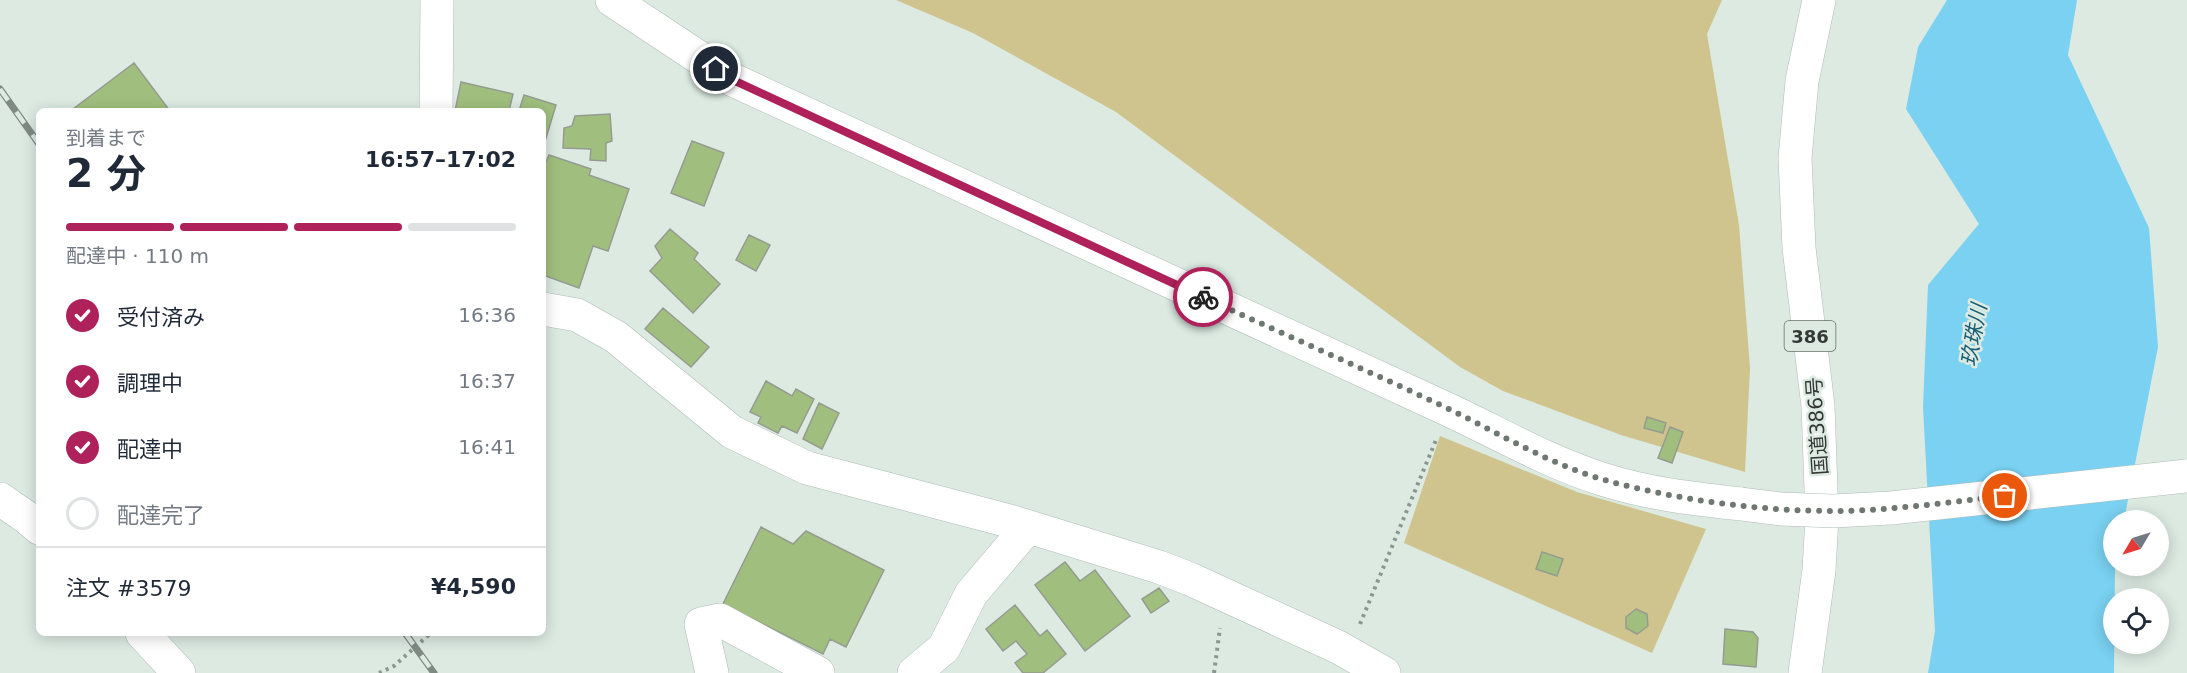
<!DOCTYPE html>
<html lang="ja">
<meta charset="utf-8">
<style>
body{margin:0;font-family:"DejaVu Sans","Noto Sans JP",sans-serif;background:#f6f6f7;color:#1f2937;height:100vh;display:flex;flex-direction:column;font-size:22px;white-space:nowrap}
*{box-sizing:border-box;margin:0}
p{font-size:20px;color:#747a83}
.icon{flex:none;width:33px;height:33px;fill:none;stroke:currentColor;stroke-width:2;stroke-linecap:round;stroke-linejoin:round}
.map{position:relative;flex:1;overflow:hidden}
.sheet{position:absolute;left:36px;top:108px;width:510px;height:528px;display:flex;flex-direction:column;background:#fff;border-radius:9px;box-shadow:0 3px 15px #0003}
.sheet>*{flex:none}
.needle{width:39px;rotate:232deg}
.buttons{position:absolute;left:2103px;top:510px;display:grid;gap:12px}
.buttons a{display:grid;place-items:center;width:66px;height:66px;border-radius:50%;background:#fff;box-shadow:0 3px 15px #0003;font-size:30px}
.pin{position:absolute;display:grid;place-items:center;width:51px;height:51px;color:#fff;margin:-26px;border:3px solid #fff;border-radius:50%;box-shadow:0 2px 6px #0007}
.courier{position:absolute;display:grid;place-items:center;width:60px;height:60px;margin:-30px;border:4px solid #af215a;border-radius:50%;background:#fff;color:#222;box-shadow:0 2px 8px #0007}
.head em{font-style:normal;font-weight:700}
.head div{display:flex;flex-direction:column-reverse}
.head{display:flex;align-items:center;justify-content:space-between;height:102px;padding:0 30px}
h1{font-size:39px;font-weight:700;line-height:45px}
.bar{display:grid;grid-template-columns:repeat(4,1fr);gap:9px 6px;align-content:center;height:72px;padding:0 30px}
.bar i{height:8px;border-radius:4px;background:#e0e1e3}
.bar .active{background:#af215a}
.bar p{grid-column:span 4}
.line{display:flex;align-items:center;gap:15px;padding:0 30px;border-top:2px solid #e0e1e3}
.line div{flex:1}
ol{padding:0 30px;list-style:none}
li{display:flex;align-items:center;gap:18px;height:66px}
li p{margin-inline-start:auto}
li .icon{padding:6px;border-radius:50%;background:#af215a;color:#fff;stroke-width:4}
li:last-child{color:#747a83}
li i{width:33px;height:33px;border:3px solid #e0e1e3;border-radius:50%}
.map>svg:first-child{display:block}
.green{fill:#cfc48d}
.water{fill:#7ad1f1}
.building{fill:#a0bf7e;stroke:#959b90;stroke-width:1.5}
.lines{fill:none;stroke-linecap:round;stroke-linejoin:round}
.minor-casing{stroke:#afbcb4;stroke-width:34}
.highway-casing{stroke:#afbcb4;stroke-width:34}
.path{stroke:#8c9690;stroke-width:4;stroke-dasharray:3 4.5;stroke-linecap:butt}
.minor{stroke:#fff;stroke-width:33}
.highway{stroke:#fff;stroke-width:33}
.rail-casing{stroke:#808a84;stroke-width:7}
.rail{stroke:#dceae2;stroke-width:4.5;stroke-dasharray:14;stroke-linecap:butt}
.minor-bridge-casing{stroke:#afbcb4;stroke-width:34;stroke-linecap:butt}
.minor-bridge{stroke:#fff;stroke-width:33}
.done{stroke:#6f7772;stroke-width:6;stroke-dasharray:0 10.8}
.route{stroke:#af215a;stroke-width:8}
.labels{text-anchor:middle;dominant-baseline:central;stroke-width:5;stroke-linejoin:round;paint-order:stroke}
.shield{fill:#dceae2;stroke:#666e6a;stroke-width:1.5}
.shield-label{font-size:18px;font-weight:bold;fill:#343936}
.street-label{font-size:20px;fill:#343936;stroke:#dceae2}
.water-label{font-size:21px;font-style:italic;fill:#1a5f75;stroke:#dceae2}
</style>
<div class="map">
<svg width="2187" height="673" viewBox="0 0 2187 673">
<rect width="100%" height="100%" fill="#dceae2"/>
<path class="green" d="M896,0H1722L1707,34L1739,225L1750,368L1745,472L1621,435L1503,391L1460,367L1116,112L973,33Z
M1440,436L1577,492L1706,529L1652,653L1404,543Z"/>
<path class="water" d="M1947,0H2077L2068,55L2149,228L2158,347L2124,520H2114V566H2115L2114,673H1928L1935,631L1923,407L1928,285L1979,224L1906,109L1918,47Z"/>
<path class="building" d="M134,63L170,111H75L73,109Z
M461,82L513,94L509,111H455Z
M524,95L556,105L543,148V111H519Z
M610,114L612,141L606,143V161L590,160L591,149L563,148L564,128L572,126L575,116Z
M692,141L724,153L704,206L671,193Z
M549,155L591,169L589,175L629,189L608,251L593,246L579,288L543,275V169Z
M670,229L698,253L694,259L720,284L693,313L650,271L662,258L655,246Z
M749,235L770,245L756,271L736,260Z
M663,308L709,347L691,367L645,329Z
M766,381L792,396L796,389L814,399L797,433L782,426L778,433L758,423L761,417L750,412Z
M819,403L839,413L822,449L803,439Z
M1647,417L1666,423L1663,433L1644,428Z
M1670,427L1683,432L1672,463L1658,458Z
M761,527L793,544L806,531L884,570L846,647L830,639L823,654L723,604Z
M1542,552L1563,559L1557,576L1536,569Z
M1065,562L1080,581L1095,570L1130,616L1085,651L1035,585Z
M1159,588L1169,601L1151,613L1142,599Z
M1015,605L1040,636L1047,630L1066,654L1043,673H1023L1015,663L1027,654L1016,641L1003,651L986,629Z
M1636,609L1647,614L1648,626L1637,634L1626,628V617Z
M1725,629L1753,632L1758,638L1756,667L1723,664Z"/>
<g class="lines">
<g class="minor-casing">
<path id="minor" d="M612,0L733,80L1449,410C1500,434 1550,463 1605,480C1649,494 1696,499 1741,504
M436,111L437,0
M543,309L577,315L616,337L732,432L807,468L1013,522L1159,567L1190,579L1338,647L1384,673
M0,499L26,517L39,528
M142,633L179,673
M712,673L701,624L720,620L818,673
M914,673L944,648L971,594L1028,527"/>
</g>
<g class="highway-casing">
<path id="highway" d="M1805,673L1819,570L1822,517L1818,406L1799,248L1795,158L1802,81L1819,0"/>
</g>
<path class="path" d="M1360,624L1436,440
M379,673L394,666L431,633
M1214,673L1220,628"/>
<use href="#minor" class="minor"/>
<use href="#highway" class="highway"/>
<g class="rail-casing">
<path id="rail" d="M0,89L39,144
M405,633L434,673"/>
</g>
<use href="#rail" class="rail"/>
<g class="minor-bridge-casing">
<path id="minor-bridge" d="M1741,504L1780,509L1833,511L1891,508L2187,476"/>
</g>
<use href="#minor-bridge" class="minor-bridge"/>
</g>
<g class="lines">
<path class="done" d="M1203,297C1285,335 1369,371 1451,410C1502,435 1553,466 1608,481C1679,500 1759,511 1833,511C1890,511 1948,502 2005,496"/>
<path class="route" d="M716,69L733,80L1203,297"/>
</g>
<g class="labels">
<rect class="shield" x="1784.5" y="321" width="51" height="30" rx="4.5"/>
<g class="shield-label">
<text x="1810" y="336">386</text>
</g>
<g class="street-label">
<text transform="translate(1817 426) rotate(-94)">国道386号</text>
</g>
<g class="water-label">
<text transform="translate(1974 335) rotate(-80)">玖珠川</text>
</g>
</g>
</svg>
<div class="buttons">
<a><svg class="needle" viewBox="-14 -14 28 28"><path d="M0-13l5 13h-10z" fill="#e53935"/><path d="M0 13l5-13h-10z" fill="#747a83"/></svg></a>
<a><svg class="icon" aria-label="locate" viewBox="0 0 24 24"><circle cx="12" cy="12" r="6"/><path d="M12 2v4M12 18v4M2 12h4M18 12h4"/></svg></a>
</div>
<div class="pin" style="left:2005px;top:496px;background:#ea580c"><svg class="icon" aria-label="bag" viewBox="0 0 24 24"><path d="M5 8h14l-1 12H6zM9 8a3 3 0 0 1 6 0"/></svg></div>
<div class="pin" style="left:716px;top:69px;background:#1f2937"><svg class="icon" aria-label="home" viewBox="0 0 24 24"><path d="M3 11l9-7 9 7M6 9v11h12V9"/></svg></div>
<div class="courier" style="left:1203px;top:297px"><svg class="icon" aria-label="bike" viewBox="0 0 24 24"><circle cx="6" cy="16" r="4"/><circle cx="18" cy="16" r="4"/><path d="M6 16l4-8h5l3 8M10 8l3 8H6M13 5h3"/></svg></div>
<section class="sheet">
<div class="head"><div><h1>2 分</h1><p>到着まで</p></div><em>16:57–17:02</em></div>
<div class="bar"><i class="active"></i><i class="active"></i><i class="active"></i><i></i><p>配達中 · 110 m</p></div>
<ol>
<li><svg class="icon" aria-label="check" viewBox="0 0 24 24"><path d="M5 12l5 5 9-10"/></svg>受付済み<p>16:36</p></li>
<li><svg class="icon" aria-label="check" viewBox="0 0 24 24"><path d="M5 12l5 5 9-10"/></svg>調理中<p>16:37</p></li>
<li><svg class="icon" aria-label="check" viewBox="0 0 24 24"><path d="M5 12l5 5 9-10"/></svg>配達中<p>16:41</p></li>
<li><i></i>配達完了</li>
</ol>
<div class="line" style="height:78px"><div>注文 #3579</div><b>¥4,590</b></div>
</section>
</div>
